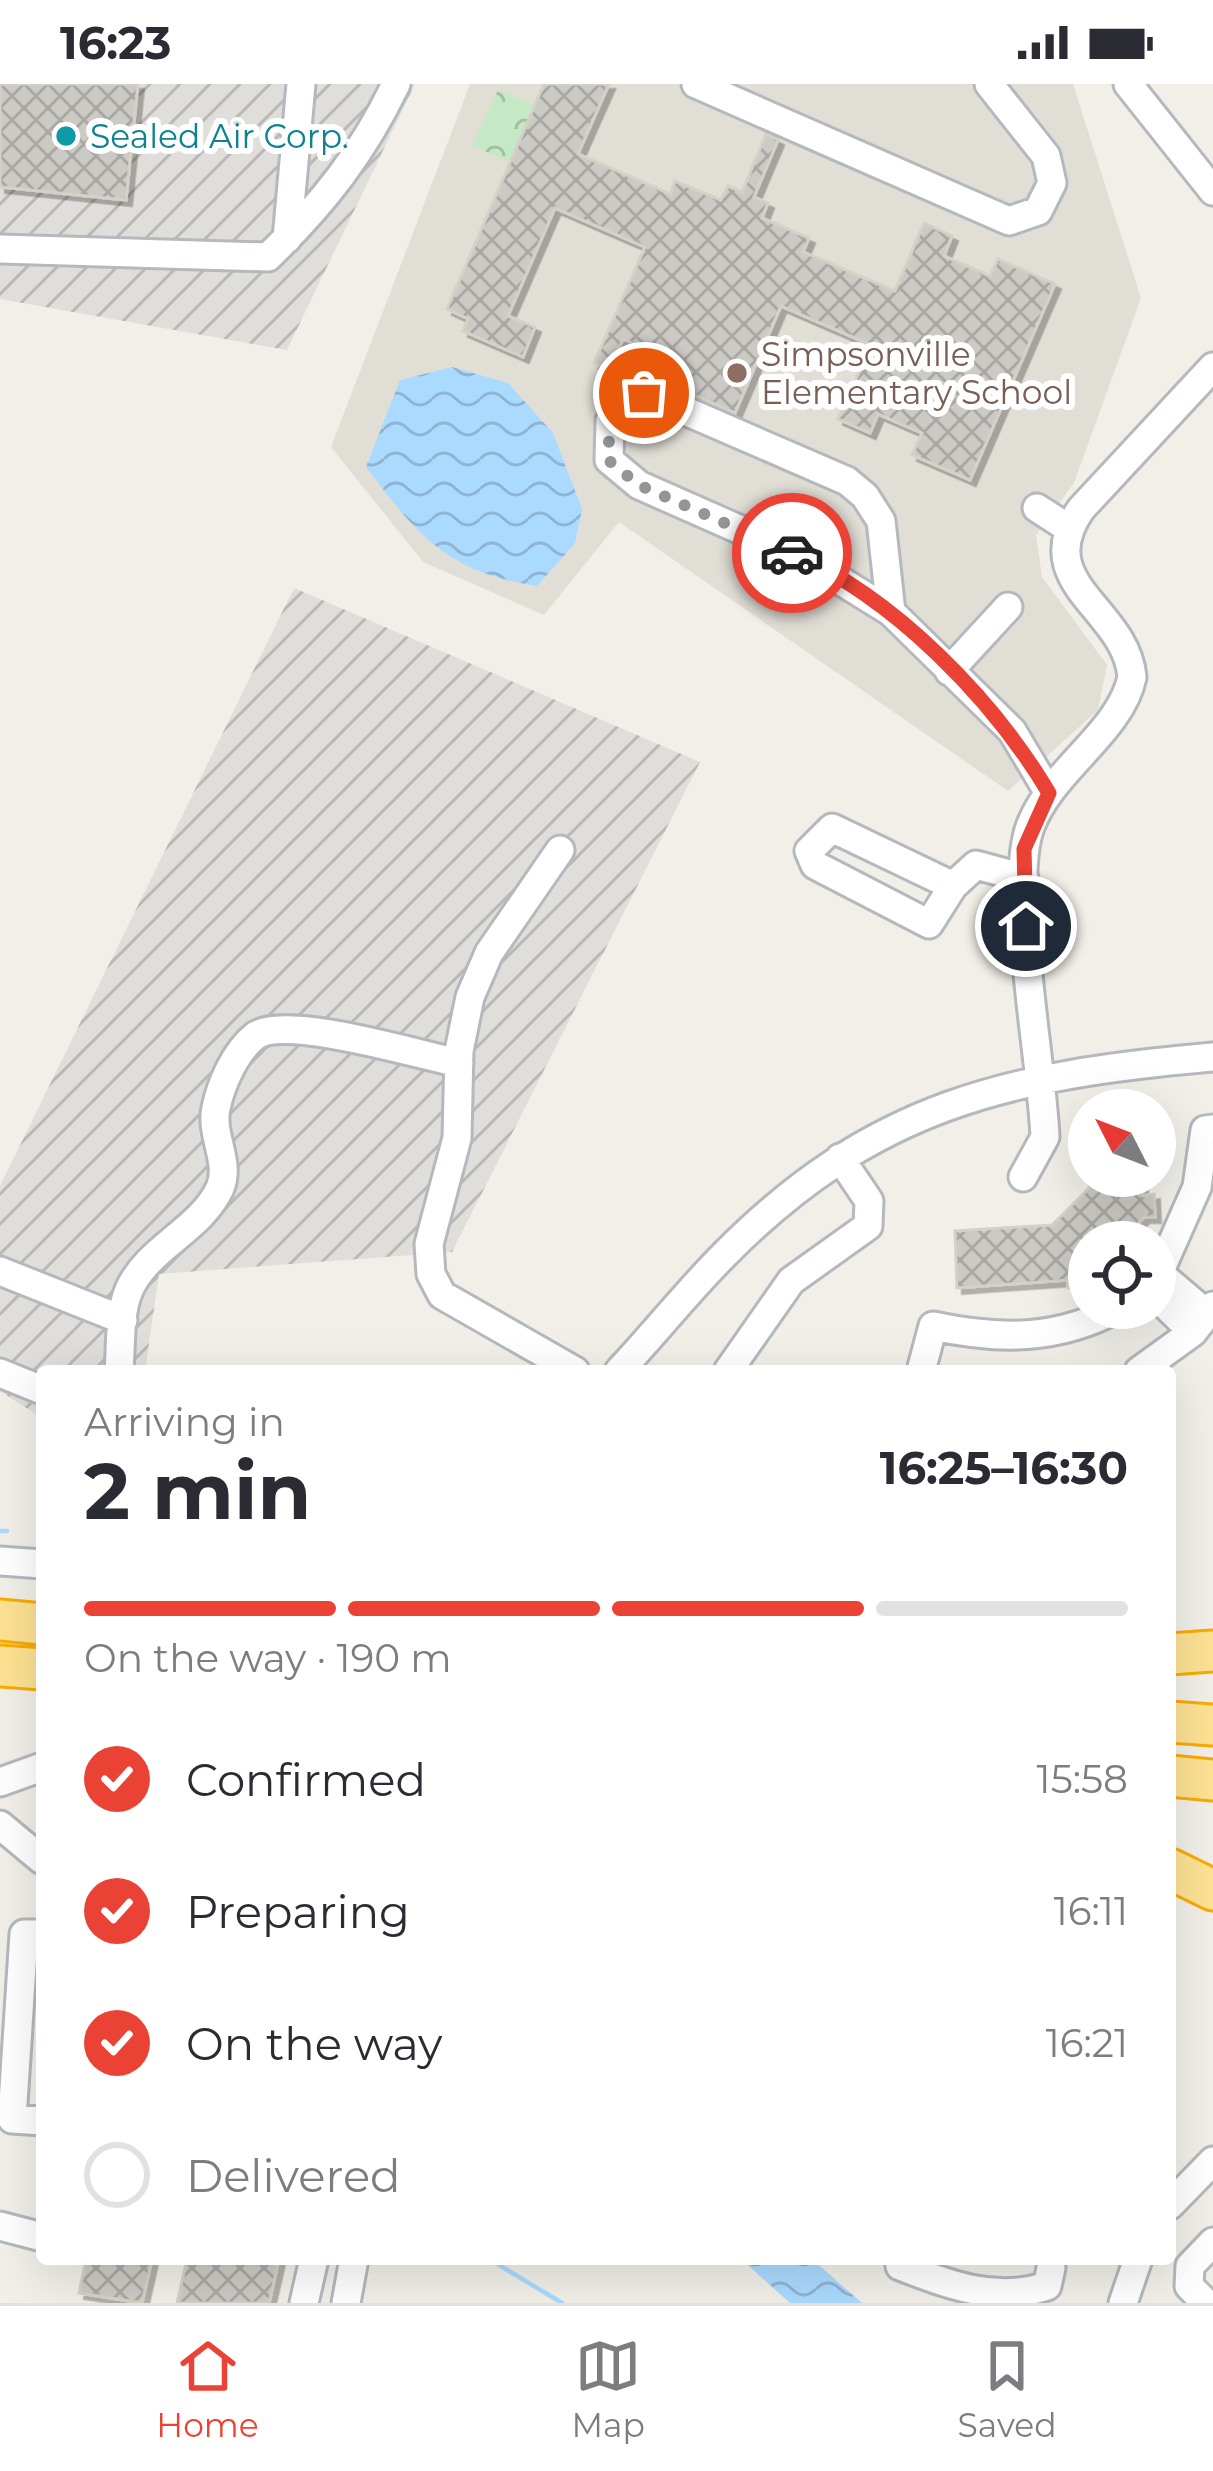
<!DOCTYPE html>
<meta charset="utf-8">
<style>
body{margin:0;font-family:Montserrat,sans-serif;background:#f2f2f3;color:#2b2b33;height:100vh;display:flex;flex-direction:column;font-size:45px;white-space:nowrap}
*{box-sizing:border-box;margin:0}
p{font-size:39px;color:#7c7c81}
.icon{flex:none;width:66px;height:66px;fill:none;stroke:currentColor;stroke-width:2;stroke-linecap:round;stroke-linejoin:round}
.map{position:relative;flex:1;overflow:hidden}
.drawer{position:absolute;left:36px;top:1281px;width:1140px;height:900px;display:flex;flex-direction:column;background:#fff;border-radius:12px;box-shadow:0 12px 48px #0002}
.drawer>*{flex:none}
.needle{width:78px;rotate:312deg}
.tools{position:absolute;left:1068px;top:1005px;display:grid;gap:24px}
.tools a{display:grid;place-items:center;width:108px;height:108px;border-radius:50%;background:#fff;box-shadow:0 12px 48px #0002;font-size:60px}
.pin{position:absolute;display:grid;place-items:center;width:102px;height:102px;color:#fff;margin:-51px;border:6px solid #fff;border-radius:50%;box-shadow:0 3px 12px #0007}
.courier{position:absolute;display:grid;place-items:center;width:120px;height:120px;margin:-60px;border:9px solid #ea4335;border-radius:50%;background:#fff;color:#222;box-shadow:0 3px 15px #0007}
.summary em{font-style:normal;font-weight:700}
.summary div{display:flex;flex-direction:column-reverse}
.summary{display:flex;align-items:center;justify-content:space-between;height:204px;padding:0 48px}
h1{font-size:78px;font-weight:700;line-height:90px}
.bar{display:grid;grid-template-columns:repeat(4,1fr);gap:18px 12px;align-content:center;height:144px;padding:0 48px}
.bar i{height:15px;border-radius:9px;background:#e1e1e2}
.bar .on{background:#ea4335}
.bar p{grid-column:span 4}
ol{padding:0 48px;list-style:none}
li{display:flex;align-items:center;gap:36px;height:132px}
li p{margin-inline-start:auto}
li .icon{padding:12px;border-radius:50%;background:#ea4335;color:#fff;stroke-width:4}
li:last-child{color:#7c7c81}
li i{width:66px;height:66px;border:6px solid #e1e1e2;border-radius:50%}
.status{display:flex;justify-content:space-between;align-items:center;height:84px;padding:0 60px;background:#fff;direction:ltr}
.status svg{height:33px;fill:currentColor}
.menu{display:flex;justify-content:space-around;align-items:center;height:168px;border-top:3px solid #e1e1e2;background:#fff;font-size:33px;color:#7c7c81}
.menu a{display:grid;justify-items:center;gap:6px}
.menu .on{color:#ea4335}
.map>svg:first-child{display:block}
.industrial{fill:url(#industrial-furrows)}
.education{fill:#e1ded6}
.forest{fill:url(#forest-crowns)}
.water{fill:url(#water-waves)}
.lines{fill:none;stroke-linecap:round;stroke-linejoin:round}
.stream{stroke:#aadaff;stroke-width:4.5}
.building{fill:url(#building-cross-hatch);stroke:#d6d1c6;stroke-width:3;filter:url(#shadow)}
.minor-casing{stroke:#b5b8bc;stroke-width:33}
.highway-casing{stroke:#f9ab00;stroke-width:45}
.minor{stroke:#fff;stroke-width:27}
.highway{stroke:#fde293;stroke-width:39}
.done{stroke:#929495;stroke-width:12;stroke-dasharray:0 21.6}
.route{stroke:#ea4335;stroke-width:15}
.culture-dot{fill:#0f9aa8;stroke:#fff;stroke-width:4.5}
.education-dot{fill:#8d6e63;stroke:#fff;stroke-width:4.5}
.labels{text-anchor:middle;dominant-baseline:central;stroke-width:12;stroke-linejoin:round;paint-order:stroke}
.culture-label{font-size:33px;fill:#0d838f;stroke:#fff;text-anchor:start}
.education-label{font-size:33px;fill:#785e54;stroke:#fff;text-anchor:start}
</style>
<div class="status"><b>16:23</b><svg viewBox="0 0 49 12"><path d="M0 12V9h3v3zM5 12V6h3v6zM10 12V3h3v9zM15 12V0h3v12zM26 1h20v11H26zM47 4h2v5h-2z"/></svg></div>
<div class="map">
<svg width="1213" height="2219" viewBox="0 0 1213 2219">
<defs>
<pattern id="industrial-furrows" width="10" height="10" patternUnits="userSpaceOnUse" patternTransform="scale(3)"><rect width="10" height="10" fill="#e0deda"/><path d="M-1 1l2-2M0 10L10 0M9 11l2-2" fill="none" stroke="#b9b8b5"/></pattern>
<pattern id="forest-crowns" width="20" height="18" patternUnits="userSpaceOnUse" patternTransform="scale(3)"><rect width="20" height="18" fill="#c5e8c5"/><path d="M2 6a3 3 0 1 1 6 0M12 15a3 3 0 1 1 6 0" fill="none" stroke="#a3c0a4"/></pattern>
<pattern id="water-waves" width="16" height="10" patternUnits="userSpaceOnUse" patternTransform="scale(3)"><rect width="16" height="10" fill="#aadaff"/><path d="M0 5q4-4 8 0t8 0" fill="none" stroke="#8eb4d2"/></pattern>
<pattern id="building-cross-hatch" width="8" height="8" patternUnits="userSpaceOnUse" patternTransform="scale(3)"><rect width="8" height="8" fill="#cccac5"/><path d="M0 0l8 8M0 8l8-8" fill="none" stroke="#a9a8a4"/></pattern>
<filter id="shadow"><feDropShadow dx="5.5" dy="5.5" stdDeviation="0" flood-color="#0004"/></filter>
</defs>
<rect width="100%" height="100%" fill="#f1efe8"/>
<path class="industrial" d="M0,0H415L287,266L0,215Z
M294,504L700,678L452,1168L159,1190L145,1287H42V1334L0,1307V1102Z"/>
<path class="education" d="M470,0H1073L1141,214L1074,399L1036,451L1042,493L1107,581L1098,626L1008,707L619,438L544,531L423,478L331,363Z"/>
<path class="forest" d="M498,6L536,21L511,78L472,62Z"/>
<path class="water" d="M452,283L508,299L553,349L582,425L575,459L537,502C447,488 418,452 366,383L400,296Z
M741,2175H812L862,2219H790Z"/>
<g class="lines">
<path class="stream" d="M0,1447H7
M489,2175L562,2219"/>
</g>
<path class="building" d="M0,0H138L126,116L0,103Z
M544,0H609L578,70L670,110L675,97L721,116L728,102L742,108L766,50L778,56L754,113L768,119L762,134L809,154L803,168L895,207L924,139L952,152L944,172L990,192L998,175L1055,200L970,396L912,371L922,349L878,330L870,349L838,335L871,261L781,222L735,329L661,297L671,276L623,255L610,286L594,279L645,163L555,124L508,232L535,243L523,273L463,247L468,235L447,225Z
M1089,1092H1141L1143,1112L1154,1110L1155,1133H1144L1121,1158H1089V1203L1068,1204V1196L957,1204L955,1147L1052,1141L1089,1104Z
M86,2175H152L142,2219L79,2209Z
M187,2175H279L269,2219H177Z"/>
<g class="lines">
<g class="minor-casing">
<path id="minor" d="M696,0L1009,137L1038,127L1052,99L1046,72L989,0
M1128,0L1213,107
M287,155L301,0
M0,165L268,173C323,120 363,69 396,0
M1037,424L1068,444
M891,528L881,437L865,412L847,397L644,309L610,337L609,376L639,401L804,474L891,528L1012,647L1049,709
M949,587L1008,523
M560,766L489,869L470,913L459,967L457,1054L429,1160L431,1190L442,1211L575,1287
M953,802L929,840L815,781L809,767L832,744L953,802L976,781L1024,794
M1023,1093L1045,1053C1042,978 1008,804 1030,743C1051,686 1121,648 1132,593C1126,524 1029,500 1081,425L1213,283
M0,1187L123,1236
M1161,1191L1207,1230
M1155,1198L1197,1103L1205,1046L1213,1045
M1155,1211L1193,1248
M119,1287C121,1262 119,1229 129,1206C147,1164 201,1146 220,1104C231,1078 210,1051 216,1024C221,1000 235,968 255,952C285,930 419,971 459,979
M619,1287C655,1249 687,1208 724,1171C873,1020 1010,991 1213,973
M728,1287L791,1197L868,1142L869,1117L840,1074
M921,1287L933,1242C999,1256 1057,1257 1118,1224
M1139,1287L1193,1248L1213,1222
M0,1289L42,1306
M0,1477L42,1480
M0,1698L42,1683
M0,1741L42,1776
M42,1850H24L12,2035L42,2037
M1170,2121L1213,2077
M0,2142L42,2153
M900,2182C949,2201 996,2219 1047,2202L1051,2184
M304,2219L314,2175
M346,2219L354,2175
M1123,2219L1138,2175
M1206,2219L1189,2202L1190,2182L1213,2158"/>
</g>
<g class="highway-casing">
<path id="highway" d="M0,1536L42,1540
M1170,1570L1213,1567
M0,1582L42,1585
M1170,1638L1213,1641
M1170,1692L1213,1696
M1170,1785L1213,1806"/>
</g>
<use href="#minor" class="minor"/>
<use href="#highway" class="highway"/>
</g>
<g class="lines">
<path class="done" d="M644,309L610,337L608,376L639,401L792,469"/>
<path class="route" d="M792,469C894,513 993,615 1049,709L1024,765L1026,842"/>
</g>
<circle class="culture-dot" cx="66" cy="52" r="12"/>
<circle class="education-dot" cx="737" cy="289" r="12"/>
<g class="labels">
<g class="culture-label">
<text x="90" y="52">Sealed Air Corp.</text>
</g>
<g class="education-label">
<text x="761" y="270">Simpsonville<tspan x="761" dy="38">Elementary School</tspan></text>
</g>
</g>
</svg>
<div class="tools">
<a><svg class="needle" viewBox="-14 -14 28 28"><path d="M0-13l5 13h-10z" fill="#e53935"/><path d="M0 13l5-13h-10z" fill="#7c7c81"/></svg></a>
<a><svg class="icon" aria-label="locate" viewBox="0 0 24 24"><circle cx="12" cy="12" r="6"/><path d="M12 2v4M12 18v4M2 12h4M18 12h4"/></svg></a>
</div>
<div class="pin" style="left:644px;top:309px;background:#ea580c"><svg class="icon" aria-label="bag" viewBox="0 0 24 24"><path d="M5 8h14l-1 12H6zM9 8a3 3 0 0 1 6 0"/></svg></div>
<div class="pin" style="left:1026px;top:842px;background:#1f2937"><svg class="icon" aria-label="home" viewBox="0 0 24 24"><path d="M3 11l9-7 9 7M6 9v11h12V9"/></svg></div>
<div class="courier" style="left:792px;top:469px"><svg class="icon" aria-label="car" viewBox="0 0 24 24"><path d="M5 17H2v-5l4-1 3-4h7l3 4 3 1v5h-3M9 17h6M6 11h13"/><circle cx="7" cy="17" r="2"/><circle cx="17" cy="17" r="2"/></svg></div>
<section class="drawer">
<div class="summary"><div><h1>2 min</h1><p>Arriving in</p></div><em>16:25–16:30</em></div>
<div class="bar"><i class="on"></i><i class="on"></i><i class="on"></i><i></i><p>On the way · 190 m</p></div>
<ol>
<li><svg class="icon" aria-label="check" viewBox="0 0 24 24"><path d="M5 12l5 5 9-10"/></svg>Confirmed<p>15:58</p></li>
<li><svg class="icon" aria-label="check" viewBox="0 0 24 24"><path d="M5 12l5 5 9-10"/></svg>Preparing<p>16:11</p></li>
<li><svg class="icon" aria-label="check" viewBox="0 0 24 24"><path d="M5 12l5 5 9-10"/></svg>On the way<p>16:21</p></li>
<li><i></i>Delivered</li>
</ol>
</section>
</div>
<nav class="menu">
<a class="on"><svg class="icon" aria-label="home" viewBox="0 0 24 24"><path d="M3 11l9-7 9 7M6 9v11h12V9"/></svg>Home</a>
<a><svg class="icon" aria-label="map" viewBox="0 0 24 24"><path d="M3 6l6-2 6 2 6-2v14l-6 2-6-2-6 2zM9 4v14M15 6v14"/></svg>Map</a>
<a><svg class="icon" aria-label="saved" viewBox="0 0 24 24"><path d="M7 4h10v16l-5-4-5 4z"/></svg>Saved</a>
</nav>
